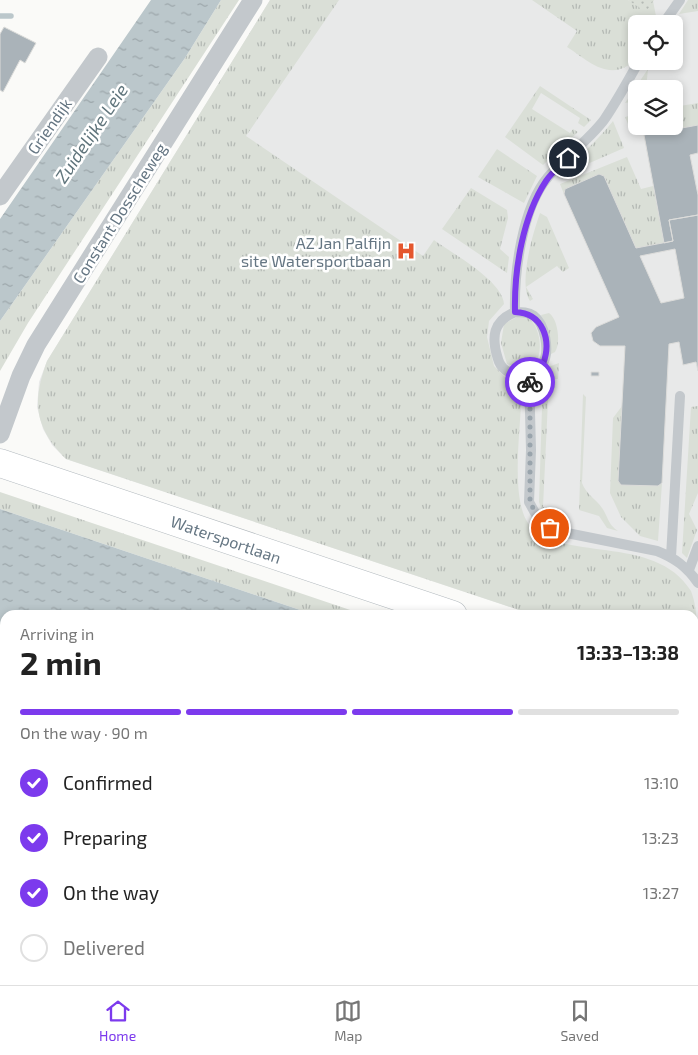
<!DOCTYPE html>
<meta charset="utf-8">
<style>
body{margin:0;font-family:"Exo 2",sans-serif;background:#f2f2f2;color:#222;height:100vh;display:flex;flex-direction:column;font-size:19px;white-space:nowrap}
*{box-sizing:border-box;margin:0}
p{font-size:16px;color:#767676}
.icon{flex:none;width:28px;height:28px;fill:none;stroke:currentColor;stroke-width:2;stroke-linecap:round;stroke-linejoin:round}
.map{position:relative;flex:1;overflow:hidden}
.drawer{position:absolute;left:0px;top:610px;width:699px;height:375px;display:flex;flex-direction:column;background:#fff;border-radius:15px 15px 0 0;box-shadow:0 2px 8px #0003}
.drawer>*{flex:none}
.fabs{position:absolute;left:628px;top:15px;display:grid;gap:10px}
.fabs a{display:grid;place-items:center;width:55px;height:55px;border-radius:8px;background:#fff;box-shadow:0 2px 8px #0003;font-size:25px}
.pin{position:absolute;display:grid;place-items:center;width:42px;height:42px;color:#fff;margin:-21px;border:2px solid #fff;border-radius:50%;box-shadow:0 1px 5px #0007}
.courier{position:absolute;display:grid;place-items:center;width:50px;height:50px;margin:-25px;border:4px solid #7c3aed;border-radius:50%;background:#fff;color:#222;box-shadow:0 1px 6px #0007}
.head em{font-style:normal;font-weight:700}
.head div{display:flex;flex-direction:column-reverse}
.head{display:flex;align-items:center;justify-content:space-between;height:85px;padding:0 20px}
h1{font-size:32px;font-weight:700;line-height:38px}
.bar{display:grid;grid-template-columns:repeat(4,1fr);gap:8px 5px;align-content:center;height:60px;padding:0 20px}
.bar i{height:6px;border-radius:4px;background:#e0e0e0}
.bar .current{background:#7c3aed}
.bar p{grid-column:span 4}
ol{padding:0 20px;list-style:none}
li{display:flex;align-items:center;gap:15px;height:55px}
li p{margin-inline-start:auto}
li .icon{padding:5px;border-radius:50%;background:#7c3aed;color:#fff;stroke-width:4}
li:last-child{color:#767676}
li i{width:28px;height:28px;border:2px solid #e0e0e0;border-radius:50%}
.tabs{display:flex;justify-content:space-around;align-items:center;height:70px;border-top:1px solid #e0e0e0;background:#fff;font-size:14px;color:#767676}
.tabs a{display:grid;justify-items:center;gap:2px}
.tabs .current{color:#7c3aed}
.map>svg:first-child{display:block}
.built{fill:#e8e9e9;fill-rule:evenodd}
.grass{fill:url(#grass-tufts)}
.park{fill:url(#park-dots)}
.garden{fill:#dadfd7}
.water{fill:url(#water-ripples)}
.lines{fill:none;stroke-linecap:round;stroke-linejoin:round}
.stream{stroke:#bbc7cb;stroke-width:5.5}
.building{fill:#aab3b9;stroke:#dcdcda;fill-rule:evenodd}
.secondary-casing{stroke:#b3babf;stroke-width:29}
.lane{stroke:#c3c8cc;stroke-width:10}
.street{stroke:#c3c8cc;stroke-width:19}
.secondary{stroke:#fff;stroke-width:28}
.done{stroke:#99a4ac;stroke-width:5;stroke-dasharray:0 9}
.route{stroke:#7c3aed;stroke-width:6}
.labels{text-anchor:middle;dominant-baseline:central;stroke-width:5;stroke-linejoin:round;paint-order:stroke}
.street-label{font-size:16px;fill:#657683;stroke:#fff}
.poi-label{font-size:16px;fill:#657683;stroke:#fff;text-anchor:end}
.water-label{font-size:18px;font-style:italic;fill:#60757c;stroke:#fff}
</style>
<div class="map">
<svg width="698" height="985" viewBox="0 0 698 985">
<defs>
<pattern id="grass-tufts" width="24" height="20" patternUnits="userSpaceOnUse" patternTransform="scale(1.25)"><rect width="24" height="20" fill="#dadfd7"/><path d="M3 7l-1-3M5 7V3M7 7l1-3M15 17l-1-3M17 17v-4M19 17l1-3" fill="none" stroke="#b4b9b4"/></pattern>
<pattern id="park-dots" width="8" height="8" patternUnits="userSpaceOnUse" patternTransform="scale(1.25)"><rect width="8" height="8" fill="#dadfd7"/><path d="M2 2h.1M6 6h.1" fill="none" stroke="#b4b9b4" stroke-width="1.8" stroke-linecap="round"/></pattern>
<pattern id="water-ripples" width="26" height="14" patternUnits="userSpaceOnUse" patternTransform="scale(1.25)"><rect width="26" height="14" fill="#bbc7cb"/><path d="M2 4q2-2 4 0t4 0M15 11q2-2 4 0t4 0" fill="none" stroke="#9ca6aa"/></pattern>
</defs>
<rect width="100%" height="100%" fill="#fafaf8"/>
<path class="built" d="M270,0H698V671L694,669V615H534L66,459L52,445L43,429L37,407L39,382L47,361ZM636,24H674V61H636ZM636,89H674V126H636Z"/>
<path class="grass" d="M221,0H239L28,323L0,371V321L185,58Z
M270,0H339L246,136L423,256L434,240C453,254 503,281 504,304L489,321L487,337L494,366L518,390L521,403C520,434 511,498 528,523C557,564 655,532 691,591C698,609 698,634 694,654V615H534L66,459C34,427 32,402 47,361Z
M532,0H628L646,11L653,1L656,16L650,24H636V44L628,56L629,65C606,80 586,59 567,47L577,31Z
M688,0H698V11L679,14Z
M648,69L646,89H636V101L625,103Z
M540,86L591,120L584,127L578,123L580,118L541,93L532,109L570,133L573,129L578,132L543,165L505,137Z
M698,103V125L644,135L642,131H631L625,117L636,114V126H674V107Z
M613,121L624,148L562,175C579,156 598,140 613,121Z
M497,149L537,176L524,203L478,177Z
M627,157L641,189L653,186L664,243L636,248L602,175L566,189L564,194L560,184Z
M471,188L507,210L508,218L500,249L509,257L507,273L442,229Z
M540,213L547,217L569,268L563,272L557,266L526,287L533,299L530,301C518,283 533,233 540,213Z
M549,313C558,319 561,343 555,352L551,354L547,327L541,315Z
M517,317H527C540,325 544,351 535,364L520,368L507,364L501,343L504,324Z
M559,363L558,379H549L543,507L558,508L560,518L567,523C554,521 543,516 539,502L543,376L548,367Z
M583,394L586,397L582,483C586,494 597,500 602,508C609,518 607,523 618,531L607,528L599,516L579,510Z
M622,406L618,481L622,485L658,486L662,483L658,541L640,536L621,517L610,493L613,418Z
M698,406V493L689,514L697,530L687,558L682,553L691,407Z
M0,492L365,615H315L0,509Z
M535,980H563L558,985H539Z"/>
<path class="park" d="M628,0H654L646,12Z
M0,732L5,733V770L0,766Z
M0,825L5,829V980H138L142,985H0Z
M189,980H265L267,985H192Z
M579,980H623L637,985H577Z"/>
<path class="garden" d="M350,980H516L519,985H353Z"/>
<path class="water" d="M151,0H221L185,58L0,321V219Z
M0,509L315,615H5V733L0,732Z
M694,743L698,744V964L694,963Z
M265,980H350L353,985H267Z"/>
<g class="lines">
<path class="stream" d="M0,16H11"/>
</g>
<path class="building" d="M4,27L36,43L25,63L20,60L3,92L0,90V34Z
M698,125V153L690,155L698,195V215L669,220L673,241L664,243L644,135Z
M599,174L604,176L636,248L673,241L669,220L698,215V371L696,362L683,365L679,342L669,344L662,483L658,486L621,485L618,481L625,346H600L593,341L591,333L596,327L619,317L564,194L565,189ZM675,249L684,298L661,303L640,256Z
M591,372H599V376H591Z
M386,980H434L432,985H384Z
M463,980H493L502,983L501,985H462Z"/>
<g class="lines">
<g class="secondary-casing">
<path id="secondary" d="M0,463L453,615
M694,696L698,698
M0,798L5,802
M164,980L168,985"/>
</g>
<path class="lane" d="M663,24L680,0
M515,312C514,272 522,208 548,177C565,157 588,141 604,120C617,101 628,81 639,61
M515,312C522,312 528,312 534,316C545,324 550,351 543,363C533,381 503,378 498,359C491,337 493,321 515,312Z
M529,374L531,450L529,502L539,520L550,528L562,532L657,551C675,558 687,567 698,583
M671,557L680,396
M689,570L698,546
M694,686L698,674
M443,985L445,980"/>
<path class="street" d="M0,196L98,57
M0,434L21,376L36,345L253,0
M526,980L529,985
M645,980L660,985
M569,985L571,980"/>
<use href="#secondary" class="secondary"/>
</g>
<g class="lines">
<path class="done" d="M530,382V502L539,520L550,528"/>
<path class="route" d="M530,382L529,374L543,364C552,340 543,313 515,312C514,269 523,216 546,181C552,172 561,165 568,158"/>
</g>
<defs>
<g id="hospital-bare" transform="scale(1.5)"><path d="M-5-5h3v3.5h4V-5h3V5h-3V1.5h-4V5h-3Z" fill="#e4572e" stroke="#fff" stroke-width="2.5" paint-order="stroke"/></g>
</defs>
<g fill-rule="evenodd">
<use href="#hospital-bare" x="406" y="251"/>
</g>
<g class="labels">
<g class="street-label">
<text transform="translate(49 126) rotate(-55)">Griendijk</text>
<text transform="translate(119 213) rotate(-58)">Constant Dosscheweg</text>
<text transform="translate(226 539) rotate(19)">Watersportlaan</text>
</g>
<g class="poi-label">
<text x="391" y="242">AZ Jan Palfijn<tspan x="391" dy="18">site Watersportbaan</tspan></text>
</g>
<g class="water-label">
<text transform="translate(91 133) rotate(-56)">Zuidelijke Leie</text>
</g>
</g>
</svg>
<div class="fabs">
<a><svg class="icon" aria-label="locate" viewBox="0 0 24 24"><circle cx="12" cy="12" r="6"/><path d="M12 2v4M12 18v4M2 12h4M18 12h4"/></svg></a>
<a><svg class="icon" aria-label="layers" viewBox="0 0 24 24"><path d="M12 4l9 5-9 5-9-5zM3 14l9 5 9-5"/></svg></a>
</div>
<div class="pin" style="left:550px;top:528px;background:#ea580c"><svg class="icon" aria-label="bag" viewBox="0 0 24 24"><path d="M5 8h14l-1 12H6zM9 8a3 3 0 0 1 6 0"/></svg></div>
<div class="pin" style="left:568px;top:158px;background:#1f2937"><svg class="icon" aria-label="home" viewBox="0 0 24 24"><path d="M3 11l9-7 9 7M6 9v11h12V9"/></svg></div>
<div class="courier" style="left:530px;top:382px"><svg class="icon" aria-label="bike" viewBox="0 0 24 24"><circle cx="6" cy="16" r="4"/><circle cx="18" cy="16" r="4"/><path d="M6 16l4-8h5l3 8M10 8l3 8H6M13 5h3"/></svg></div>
<section class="drawer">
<div class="head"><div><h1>2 min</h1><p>Arriving in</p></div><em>13:33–13:38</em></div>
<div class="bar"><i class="current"></i><i class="current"></i><i class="current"></i><i></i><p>On the way · 90 m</p></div>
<ol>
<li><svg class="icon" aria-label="check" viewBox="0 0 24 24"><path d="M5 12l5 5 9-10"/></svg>Confirmed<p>13:10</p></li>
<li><svg class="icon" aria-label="check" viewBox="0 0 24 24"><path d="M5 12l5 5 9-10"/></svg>Preparing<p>13:23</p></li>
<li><svg class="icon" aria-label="check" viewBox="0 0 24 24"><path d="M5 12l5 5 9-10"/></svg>On the way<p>13:27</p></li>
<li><i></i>Delivered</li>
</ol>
</section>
</div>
<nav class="tabs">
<a class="current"><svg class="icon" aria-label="home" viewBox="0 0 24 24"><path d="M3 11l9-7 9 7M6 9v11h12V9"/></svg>Home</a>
<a><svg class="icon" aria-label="map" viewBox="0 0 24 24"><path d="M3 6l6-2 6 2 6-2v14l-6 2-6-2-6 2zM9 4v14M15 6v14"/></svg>Map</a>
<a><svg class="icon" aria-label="saved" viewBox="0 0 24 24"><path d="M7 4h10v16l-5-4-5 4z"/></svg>Saved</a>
</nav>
